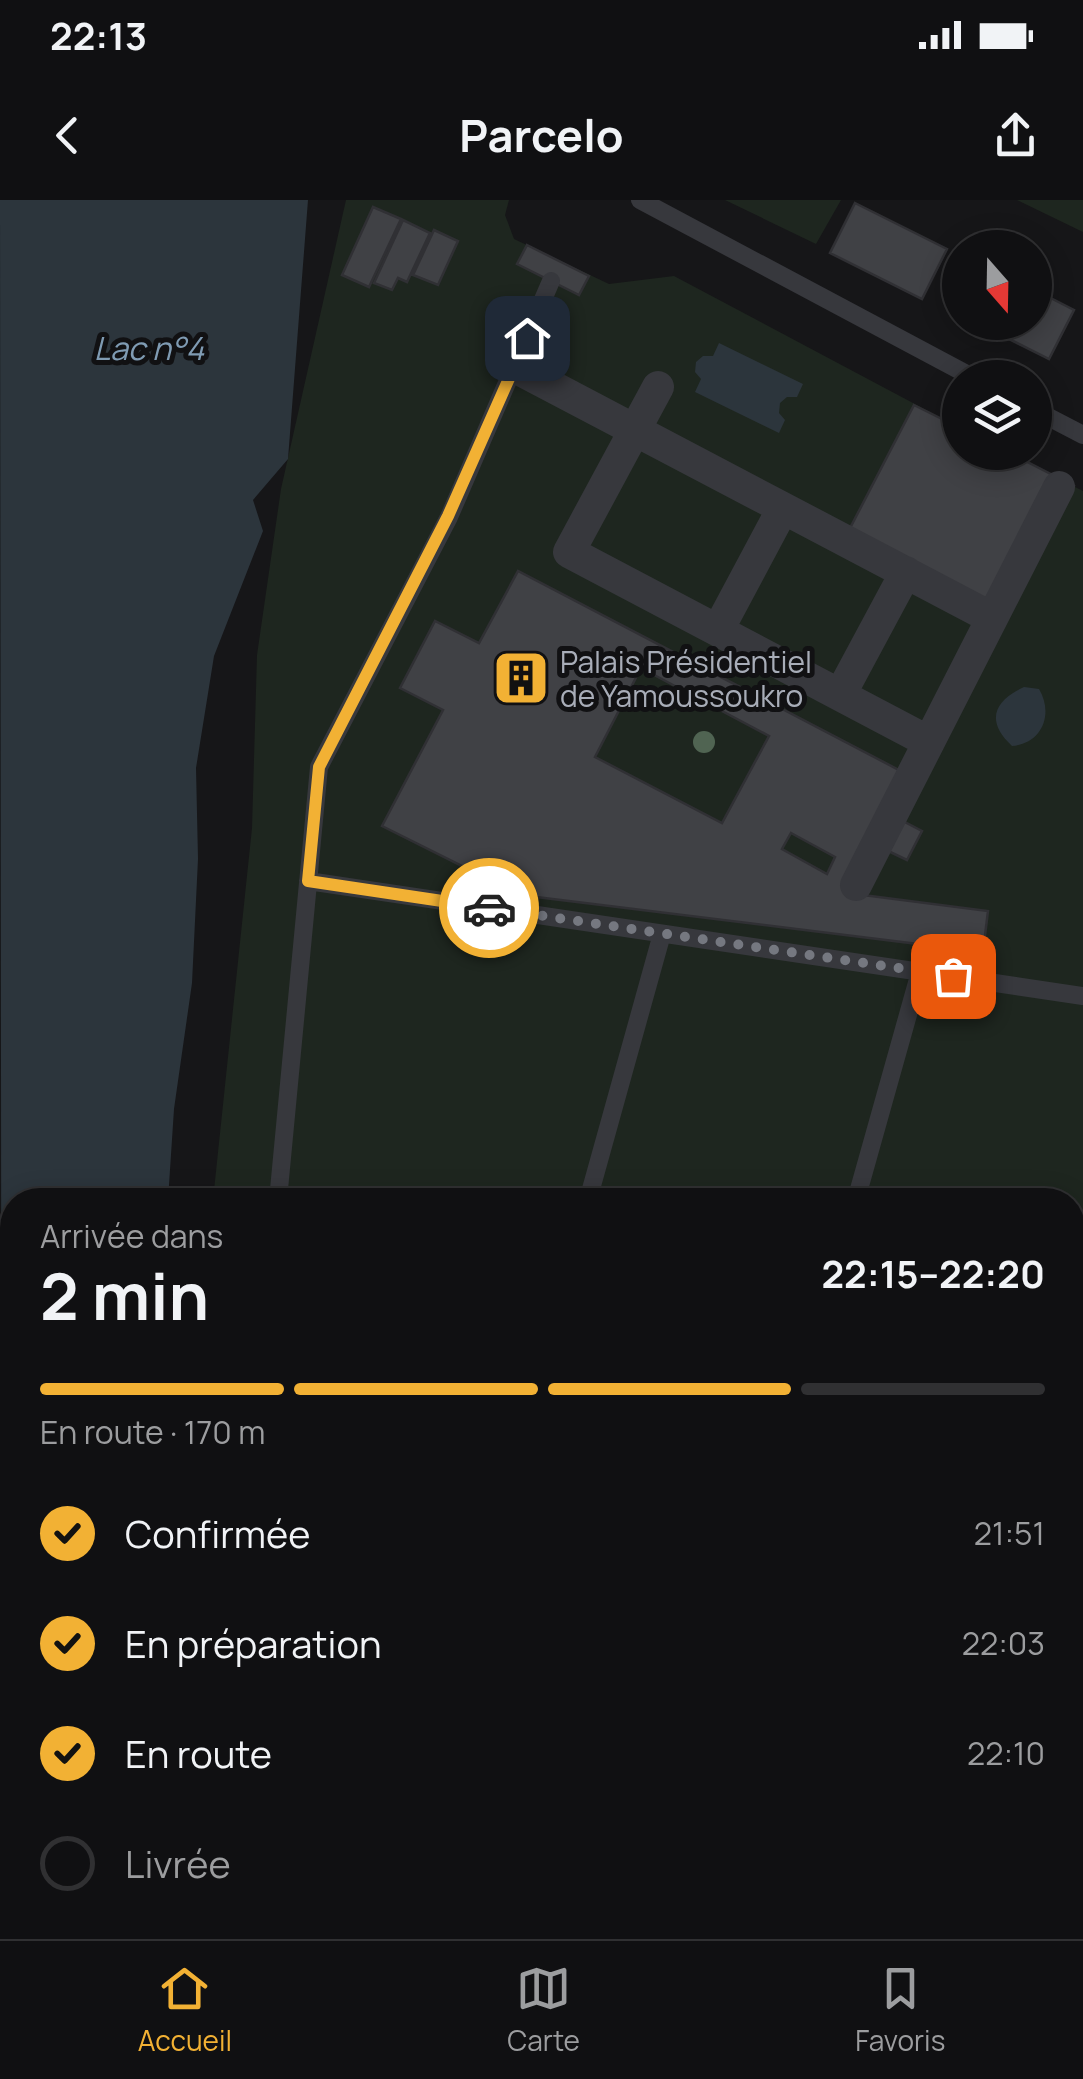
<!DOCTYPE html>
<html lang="fr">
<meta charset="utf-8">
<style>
body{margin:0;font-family:Manrope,sans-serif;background:#19191b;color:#f1f3f6;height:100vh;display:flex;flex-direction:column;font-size:38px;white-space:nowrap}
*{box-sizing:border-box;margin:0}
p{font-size:32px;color:#9c9d9f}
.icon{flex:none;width:55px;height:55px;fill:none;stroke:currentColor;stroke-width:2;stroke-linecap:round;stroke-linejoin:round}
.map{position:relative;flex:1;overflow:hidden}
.sheet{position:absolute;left:0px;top:988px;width:1085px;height:752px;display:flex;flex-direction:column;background:#101012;border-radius:40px 40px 0 0;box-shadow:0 5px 25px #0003,0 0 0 2px #303032}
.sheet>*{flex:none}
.needle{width:65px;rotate:160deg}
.buttons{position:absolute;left:942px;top:30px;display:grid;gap:20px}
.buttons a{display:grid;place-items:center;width:110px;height:110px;border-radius:50%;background:#101012;box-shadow:0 5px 25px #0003,0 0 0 2px #303032;font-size:50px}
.pin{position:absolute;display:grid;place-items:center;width:85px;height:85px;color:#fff;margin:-42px;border-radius:20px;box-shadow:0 5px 15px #0006}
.courier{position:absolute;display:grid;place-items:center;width:100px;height:100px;margin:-50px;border:8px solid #f2b134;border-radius:50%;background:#fff;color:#222;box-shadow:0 2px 12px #0007}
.head em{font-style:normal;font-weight:700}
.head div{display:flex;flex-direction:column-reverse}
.head{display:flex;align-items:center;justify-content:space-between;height:170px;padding:0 40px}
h1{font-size:65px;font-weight:700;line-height:75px}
.bar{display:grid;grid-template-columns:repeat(4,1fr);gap:15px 10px;align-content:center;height:120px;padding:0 40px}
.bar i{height:12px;border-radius:8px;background:#303032}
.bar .selected{background:#f2b134}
.bar p{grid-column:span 4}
ol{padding:0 40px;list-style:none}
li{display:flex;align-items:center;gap:30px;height:110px}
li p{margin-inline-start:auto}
li .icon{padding:10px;border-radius:50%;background:#f2b134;color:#111;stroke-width:4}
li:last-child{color:#9c9d9f}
li i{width:55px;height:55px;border:5px solid #303032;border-radius:50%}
.status{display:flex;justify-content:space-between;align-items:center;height:70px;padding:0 50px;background:#101012;direction:ltr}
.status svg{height:28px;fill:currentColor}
header{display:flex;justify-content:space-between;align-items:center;height:130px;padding:0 40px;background:#101012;font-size:45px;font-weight:700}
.dock{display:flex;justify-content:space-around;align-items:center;height:140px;border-top:2px solid #303032;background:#101012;font-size:28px;color:#9c9d9f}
.dock a{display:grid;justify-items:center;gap:5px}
.dock .selected{color:#f2b134}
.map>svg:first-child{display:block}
.green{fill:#1e261f}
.water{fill:#2c353c}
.building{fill:#404145;stroke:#303034;stroke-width:2.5;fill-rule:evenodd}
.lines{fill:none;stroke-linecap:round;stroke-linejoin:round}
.lane{stroke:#37383d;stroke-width:18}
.street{stroke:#37383d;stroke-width:32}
.tree{fill:#506452}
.done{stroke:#757880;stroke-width:10;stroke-dasharray:0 18}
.route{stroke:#f2b134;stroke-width:12}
.labels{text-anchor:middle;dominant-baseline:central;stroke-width:10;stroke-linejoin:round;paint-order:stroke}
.poi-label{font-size:30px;fill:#a8adb8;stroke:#111113;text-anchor:start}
.water-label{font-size:32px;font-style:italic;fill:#7f9bb3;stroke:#111113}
</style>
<div class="status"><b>22:13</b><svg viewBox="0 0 49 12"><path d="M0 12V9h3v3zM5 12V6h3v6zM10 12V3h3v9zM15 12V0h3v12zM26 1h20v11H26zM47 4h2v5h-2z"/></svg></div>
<header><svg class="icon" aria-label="back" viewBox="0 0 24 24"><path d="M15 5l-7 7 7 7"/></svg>Parcelo<svg class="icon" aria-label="share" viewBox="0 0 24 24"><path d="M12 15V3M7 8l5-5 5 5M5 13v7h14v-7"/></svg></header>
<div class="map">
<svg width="1083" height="1739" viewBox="0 0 1083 1739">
<rect width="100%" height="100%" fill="#161618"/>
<path class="green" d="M346,0H509L505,15L514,39L609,84L674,76L960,228V252L1008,253L1083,291V1739H33L36,1728H1072V1000H213L252,628L257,455L281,289Z
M725,0H841L816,44Z
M1017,0H1083V32Z"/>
<path class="water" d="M0,0H308L288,259L253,300L263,331L214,456L196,568L198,659L192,783L174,909L168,1000H12V1705L2,1739Z
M719,143L803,184L797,197H787L780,203L779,213L785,220L779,233L695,192L701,179L695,172L696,162L703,156H713Z
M1024,487L1039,489C1054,514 1042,544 1012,546C985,521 994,501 1024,487Z"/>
<path class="building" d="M855,3L947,49L922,99L830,53Z
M373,7L401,19L369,87L342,75Z
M403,20L430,33L407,82L398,78L392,90L374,83Z
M434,30L458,41L438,85L413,75Z
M527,45L589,76L579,95L517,64Z
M1035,90L1074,110L1049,159L975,122H1035Z
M914,205L960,228V252H1008L1074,286L901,620L922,631L907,660L886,650L863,695L988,711L983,752L520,695L382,626L443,510L400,488L435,421L479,443L518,371L899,570L986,402L848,332ZM641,468L769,536L722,623L595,557ZM791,633L835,657L827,674L782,649Z"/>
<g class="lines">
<path class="lane" d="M640,0L974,178
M1035,210L1083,235
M308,681L1083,796
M278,1000L319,567L449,317L551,81
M588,1000L662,734
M856,1000L920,772
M1072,1232L1083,1193
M1072,1251L1083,1252
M1072,1697L1083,1699
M110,1739L113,1728
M384,1739L387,1728
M650,1739L653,1728
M937,1739L940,1728"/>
<path class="street" d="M515,167L992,418
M658,187L569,352L929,542
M718,430L783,308
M840,495L906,372
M856,685L1059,287"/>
</g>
<circle class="tree" cx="704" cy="542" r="11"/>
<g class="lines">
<path class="done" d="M489,708L953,776"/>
<path class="route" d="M489,708L308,681L319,567L448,316L527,138"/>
</g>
<defs>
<g id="building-square" transform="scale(2.875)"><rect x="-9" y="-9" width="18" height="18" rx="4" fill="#f2b134" stroke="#111113"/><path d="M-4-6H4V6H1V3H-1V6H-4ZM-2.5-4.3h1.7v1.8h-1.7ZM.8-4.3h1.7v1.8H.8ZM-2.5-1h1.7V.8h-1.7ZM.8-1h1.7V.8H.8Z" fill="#111"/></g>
</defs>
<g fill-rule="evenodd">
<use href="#building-square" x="521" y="478"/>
</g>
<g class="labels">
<g class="poi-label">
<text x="560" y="461">Palais Présidentiel<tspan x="560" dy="34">de Yamoussoukro</tspan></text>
</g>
<g class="water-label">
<text x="149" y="148">Lac n°4</text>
</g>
</g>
</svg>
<div class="buttons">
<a><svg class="needle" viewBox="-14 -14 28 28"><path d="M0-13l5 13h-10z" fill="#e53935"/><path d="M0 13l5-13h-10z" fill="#9c9d9f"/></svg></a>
<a><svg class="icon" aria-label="layers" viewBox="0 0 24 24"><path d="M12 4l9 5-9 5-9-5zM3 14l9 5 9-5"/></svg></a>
</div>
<div class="pin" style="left:953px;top:776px;background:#ea580c"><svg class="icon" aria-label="bag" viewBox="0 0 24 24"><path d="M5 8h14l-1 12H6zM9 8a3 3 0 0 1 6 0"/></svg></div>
<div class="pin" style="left:527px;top:138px;background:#1f2937"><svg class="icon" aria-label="home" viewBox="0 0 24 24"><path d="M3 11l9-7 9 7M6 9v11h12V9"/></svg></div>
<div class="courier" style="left:489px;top:708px"><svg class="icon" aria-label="car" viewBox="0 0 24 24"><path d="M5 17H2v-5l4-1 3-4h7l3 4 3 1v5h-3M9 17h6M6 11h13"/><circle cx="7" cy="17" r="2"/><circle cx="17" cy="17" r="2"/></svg></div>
<section class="sheet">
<div class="head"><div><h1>2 min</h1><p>Arrivée dans</p></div><em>22:15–22:20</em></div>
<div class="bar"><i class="selected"></i><i class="selected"></i><i class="selected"></i><i></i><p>En route · 170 m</p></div>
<ol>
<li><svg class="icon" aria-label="check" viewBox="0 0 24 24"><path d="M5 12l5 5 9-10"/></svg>Confirmée<p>21:51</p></li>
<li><svg class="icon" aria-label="check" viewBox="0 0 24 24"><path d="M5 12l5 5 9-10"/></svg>En préparation<p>22:03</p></li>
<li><svg class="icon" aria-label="check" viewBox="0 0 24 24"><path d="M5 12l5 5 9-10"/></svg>En route<p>22:10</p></li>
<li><i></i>Livrée</li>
</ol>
</section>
</div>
<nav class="dock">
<a class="selected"><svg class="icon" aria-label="home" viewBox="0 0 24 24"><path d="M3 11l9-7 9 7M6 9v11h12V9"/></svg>Accueil</a>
<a><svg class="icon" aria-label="map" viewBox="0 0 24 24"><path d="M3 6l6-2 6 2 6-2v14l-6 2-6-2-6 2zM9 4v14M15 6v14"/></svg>Carte</a>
<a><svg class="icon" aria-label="saved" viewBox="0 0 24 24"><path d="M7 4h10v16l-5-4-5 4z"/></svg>Favoris</a>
</nav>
